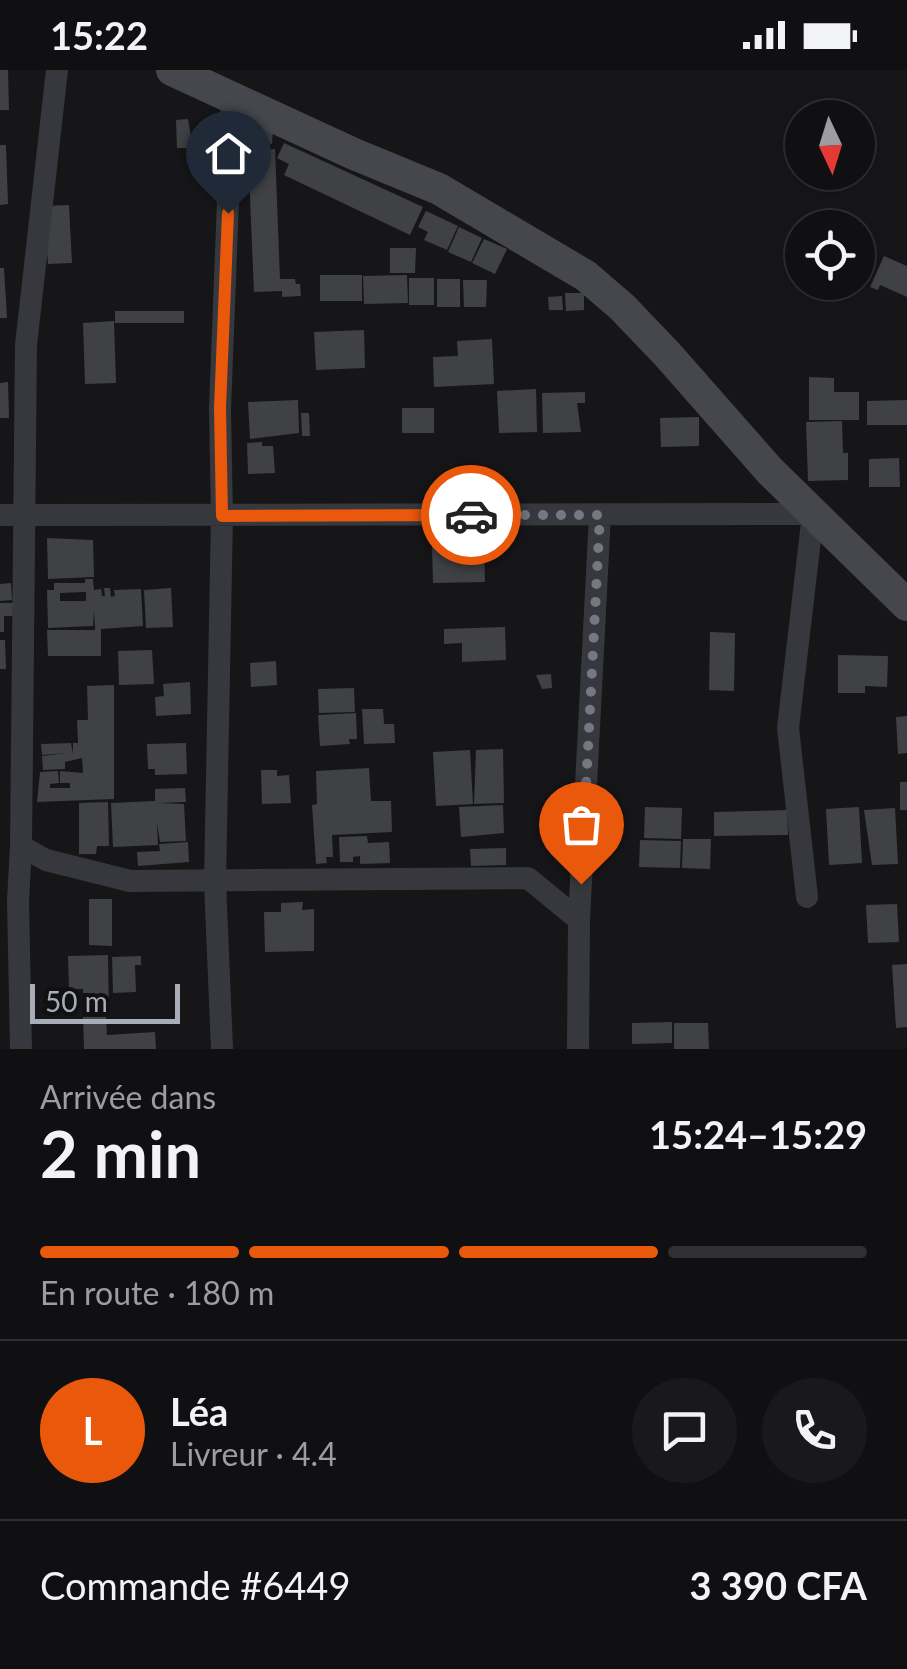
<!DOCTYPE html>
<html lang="fr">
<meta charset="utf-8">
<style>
body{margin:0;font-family:Lato,sans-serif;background:#19191b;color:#f1f3f6;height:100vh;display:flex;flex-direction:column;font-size:38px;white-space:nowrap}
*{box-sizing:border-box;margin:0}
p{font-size:32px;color:#9c9d9f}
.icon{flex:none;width:55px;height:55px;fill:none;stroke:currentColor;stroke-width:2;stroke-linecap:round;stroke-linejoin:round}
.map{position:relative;height:979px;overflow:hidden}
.details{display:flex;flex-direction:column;background:#101012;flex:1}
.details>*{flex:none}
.needle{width:65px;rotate:176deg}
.controls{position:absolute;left:785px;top:30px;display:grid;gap:20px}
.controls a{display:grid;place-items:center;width:90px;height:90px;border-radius:50%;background:#101012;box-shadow:0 2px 8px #0004,0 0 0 2px #303032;font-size:50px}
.scale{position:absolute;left:30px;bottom:25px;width:150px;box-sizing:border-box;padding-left:10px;border:5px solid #a8adb8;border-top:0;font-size:28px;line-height:35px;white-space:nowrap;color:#a8adb8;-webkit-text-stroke:8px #111113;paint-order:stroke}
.pin{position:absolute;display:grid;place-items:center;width:85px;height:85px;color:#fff;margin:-102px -42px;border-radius:50% 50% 50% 0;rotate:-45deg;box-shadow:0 0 10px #0007}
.pin .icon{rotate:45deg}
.courier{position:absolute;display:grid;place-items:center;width:100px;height:100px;margin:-50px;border:8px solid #ea580c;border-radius:50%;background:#fff;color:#222;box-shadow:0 2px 12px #0007}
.head em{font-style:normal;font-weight:700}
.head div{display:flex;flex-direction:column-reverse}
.head{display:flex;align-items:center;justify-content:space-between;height:170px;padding:0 40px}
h1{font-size:65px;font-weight:700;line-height:75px}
.bar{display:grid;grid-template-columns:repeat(4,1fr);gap:15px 10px;align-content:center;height:120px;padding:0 40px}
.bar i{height:12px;border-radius:8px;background:#303032}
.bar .on{background:#ea580c}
.bar p{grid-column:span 4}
.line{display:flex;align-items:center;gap:25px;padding:0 40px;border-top:2px solid #303032}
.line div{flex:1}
.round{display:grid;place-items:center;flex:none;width:105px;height:105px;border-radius:52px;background:#19191b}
.status{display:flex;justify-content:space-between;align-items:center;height:70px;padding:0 50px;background:#101012;direction:ltr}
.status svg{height:28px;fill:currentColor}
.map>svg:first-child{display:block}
.building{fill:#404145;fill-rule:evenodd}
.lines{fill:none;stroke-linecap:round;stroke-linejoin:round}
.street{stroke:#37383d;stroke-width:22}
.secondary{stroke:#45474d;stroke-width:32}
.done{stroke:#757880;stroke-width:10;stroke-dasharray:0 18}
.route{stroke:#ea580c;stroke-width:12}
</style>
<div class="status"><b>15:22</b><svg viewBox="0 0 49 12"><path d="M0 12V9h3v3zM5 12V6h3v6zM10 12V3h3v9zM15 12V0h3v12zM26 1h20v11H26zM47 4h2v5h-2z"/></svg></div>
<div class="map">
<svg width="907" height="979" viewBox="0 0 907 979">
<rect width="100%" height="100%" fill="#161618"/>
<path class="building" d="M0,0H8L9,40H0Z
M188,49L193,78H177L176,50Z
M246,54L273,59L272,74L245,68Z
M284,73L423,137L410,165L284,105L289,94L277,88Z
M0,75H6L8,134L0,135Z
M275,79L280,209H295L296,214H300L301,226L282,227V221L254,222L248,81Z
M69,135L72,193L48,194L44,136Z
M426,141L458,156L447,180L424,170L428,162L418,157Z
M459,157L482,168L471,192L448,182Z
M484,169L507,179L495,204L472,193Z
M390,178H416L415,203H390Z
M884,186L907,196V227L880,215L878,220L870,217Z
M0,198H4L7,248H0Z
M320,205H362V231H320Z
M407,205L408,233L364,234L363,206Z
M409,208H434V235H409Z
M437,209H460V237H437Z
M463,210H487L486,237H464Z
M565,223H584V240L566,241Z
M562,226L563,240H549L548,227Z
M115,241H184V253H115Z
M114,251L116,313L85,314L83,253Z
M364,260L365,298L316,300L314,262Z
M492,269L494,314L434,317L433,287L458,286L457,271Z
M809,307L834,308V322H859V350H809Z
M8,312L9,348H0V313Z
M536,319L537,362L499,363L497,321Z
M585,322V333H577L581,362L543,363L542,323Z
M298,330L299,363L250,369L248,332Z
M907,330V355H867V331Z
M402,338H434V363H402Z
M301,343H309L310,366H302Z
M699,347V376L661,377L660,348Z
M842,351L843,383H848V410L808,411L806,352Z
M262,372V376H273L275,403L248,404L247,373Z
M899,388L900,417H869V389Z
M47,468L93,470L94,507L48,509Z
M484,475L485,512L433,513L432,476Z
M85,509H93L94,520L101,519L102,526H105L104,518H110L111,527L115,526L114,520L141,519L143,556L101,559V586H48L47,560H95L94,541L93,556L48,558L47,520H54V513H85ZM86,522V531H60V523Z
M11,513L12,530L0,531V514Z
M171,518L173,557L146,558L144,520Z
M0,533H13V546H4V562H0Z
M505,557L506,590L462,592V573L444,574V559Z
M710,562L735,563L734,621L709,620Z
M0,570H5L6,599H0Z
M152,580L154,614L119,615L118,581Z
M838,585L888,586L887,617L865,616V623H838Z
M276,591L277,615L251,617L250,593Z
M551,604L552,618L542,619L536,605Z
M190,612L191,644L156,646L155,627L164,626L163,614Z
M114,615V729L37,732L40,702L58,701L59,713L50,714V718H70V713H60V701L83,703L82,688L65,692V699L43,700L42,686L67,683L42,685L41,674L71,673L73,684V673H78L77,650H88L87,616Z
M354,618L355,642L319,643L318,619Z
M362,639H383L384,654H394L395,673L364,674Z
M356,643L357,669H349L350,674L320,676L318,645Z
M907,646V683L898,684L896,647Z
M186,673L187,704L155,705V699H148L147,674Z
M503,679L504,733L474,734L476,680Z
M470,680L473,734L436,736L433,682Z
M369,698L371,731H391L392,762L332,765L333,787H326L327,793L316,794L312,735L317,734L316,701Z
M261,700H277V706L289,705L291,733L262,734Z
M900,712H907V740H900Z
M185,718L186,732L157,733L184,734L186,771L160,772L157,753L158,775L113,777L111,733L155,731V719Z
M108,732L109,776H97L96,784H79V733Z
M503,735L504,763L461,767L459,737Z
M645,737L682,738L681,769L644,768Z
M859,737L862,793L829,795L826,739Z
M895,738L898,794L872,795L864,740Z
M787,740L788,765L714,766V742Z
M367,766L368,773L389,772L390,793L360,794V786L353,787V792H340L339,767Z
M683,769H711L710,799L682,798Z
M640,770L681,771L680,798L639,797Z
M188,772L189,792L138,796L137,782L160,781L159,774Z
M506,778V795L471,796L470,779Z
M89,829H112V876L89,875Z
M303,832L302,840L314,839V881L265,882L264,842H281V833Z
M897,834L899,872L868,873L866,835Z
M108,885L109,944H83V919H69L68,886Z
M141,886V895H135L136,922L113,923L112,887Z
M907,894V957L896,958L892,895Z
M83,947H106L107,965L155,962L156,979H84Z
M672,952V973L632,974V953Z
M674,953H708L709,979H674Z"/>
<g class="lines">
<path class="street" d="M0,445L813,444L788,658L807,827
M21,776L46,790L130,811L528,808L579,850
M21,979L18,831L21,776L26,275L57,0
M222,979L215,812L222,446L220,339L232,26
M578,979L579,850L600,445"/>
<path class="secondary" d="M172,0L354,84L439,119L586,206L622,237L667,284L770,401L907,535"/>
</g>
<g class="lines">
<path class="done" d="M471,445H600L581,814"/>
<path class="route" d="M228,143L220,338L222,446L471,445"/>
</g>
</svg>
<div class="controls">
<a><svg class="needle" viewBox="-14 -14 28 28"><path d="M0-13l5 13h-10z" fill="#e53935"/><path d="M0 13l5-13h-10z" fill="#9c9d9f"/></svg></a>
<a><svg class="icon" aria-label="locate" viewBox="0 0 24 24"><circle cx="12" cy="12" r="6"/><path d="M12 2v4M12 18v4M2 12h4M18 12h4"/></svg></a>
</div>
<div class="scale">50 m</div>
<div class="pin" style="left:581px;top:814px;background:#ea580c"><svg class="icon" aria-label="bag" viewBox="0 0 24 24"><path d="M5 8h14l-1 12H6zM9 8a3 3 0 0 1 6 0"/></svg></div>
<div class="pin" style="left:228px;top:143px;background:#1f2937"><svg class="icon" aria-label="home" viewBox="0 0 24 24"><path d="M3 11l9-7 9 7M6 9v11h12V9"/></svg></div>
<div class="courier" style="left:471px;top:445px"><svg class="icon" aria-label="car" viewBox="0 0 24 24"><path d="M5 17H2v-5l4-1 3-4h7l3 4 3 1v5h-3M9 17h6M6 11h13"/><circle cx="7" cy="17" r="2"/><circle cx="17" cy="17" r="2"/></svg></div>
</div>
<section class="details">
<div class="head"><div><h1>2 min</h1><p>Arrivée dans</p></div><em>15:24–15:29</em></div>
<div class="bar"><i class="on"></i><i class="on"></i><i class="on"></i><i></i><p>En route · 180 m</p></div>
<div class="line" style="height:180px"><b class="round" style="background:#ea580c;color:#fff">L</b><div><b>Léa</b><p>Livreur · 4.4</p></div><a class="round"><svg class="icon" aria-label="chat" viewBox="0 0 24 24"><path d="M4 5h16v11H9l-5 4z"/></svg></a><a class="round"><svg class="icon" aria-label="phone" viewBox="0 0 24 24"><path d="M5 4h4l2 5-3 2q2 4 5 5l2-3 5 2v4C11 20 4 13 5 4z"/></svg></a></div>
<div class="line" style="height:130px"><div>Commande #6449</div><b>3 390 CFA</b></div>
</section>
